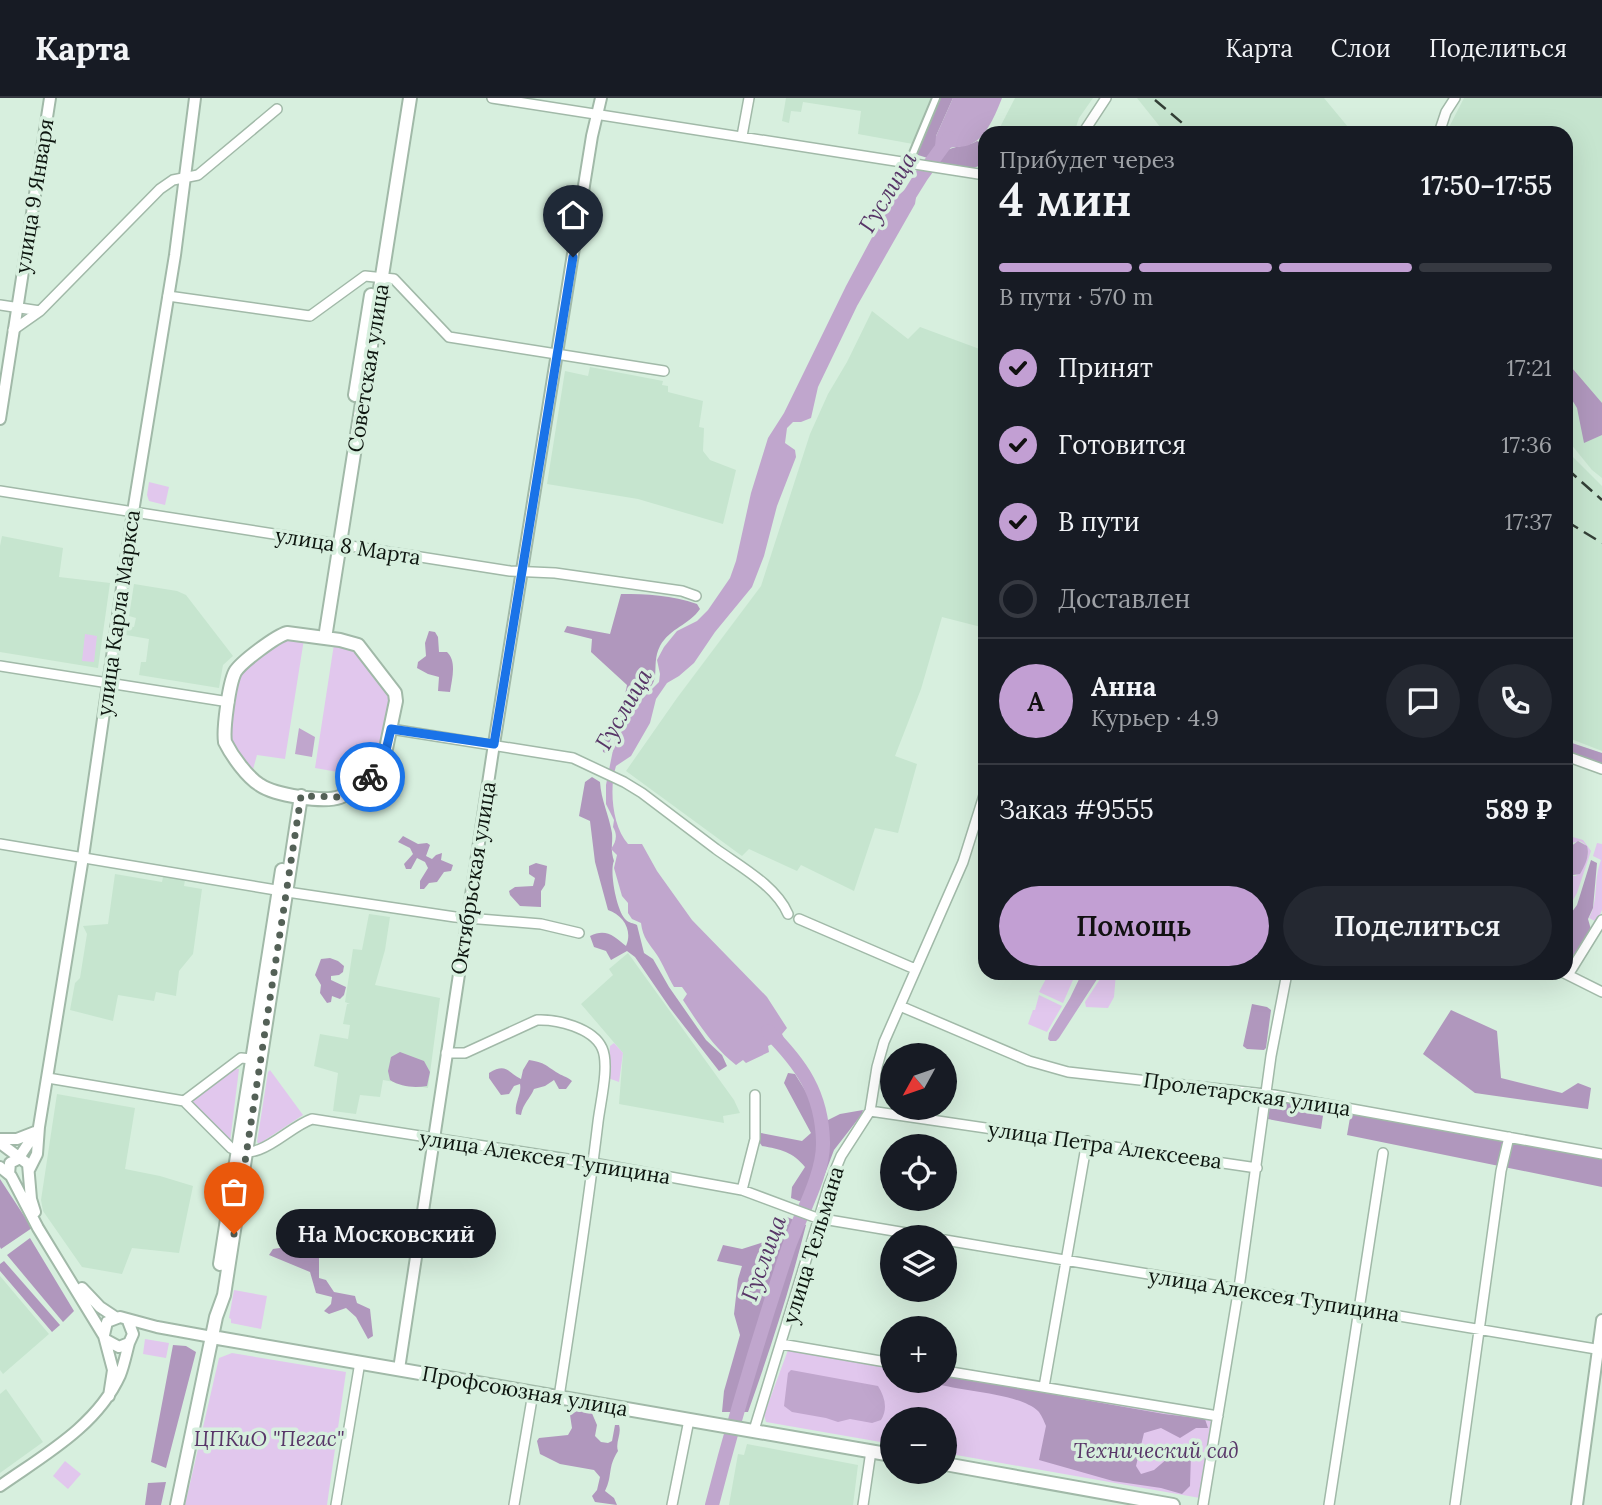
<!DOCTYPE html>
<html lang="ru">
<meta charset="utf-8">
<style>
body{margin:0;font-family:Lora,serif;background:#242831;color:#f1f3f6;height:100vh;display:flex;flex-direction:column;font-size:26px;white-space:nowrap}
*{box-sizing:border-box;margin:0}
p{font-size:23px;color:#9ea1a6}
.icon{flex:none;width:38px;height:38px;fill:none;stroke:currentColor;stroke-width:2;stroke-linecap:round;stroke-linejoin:round}
.map{position:relative;flex:1;overflow:hidden}
.sheet{position:absolute;left:978px;top:28px;width:595px;height:854px;display:flex;flex-direction:column;background:#171b24;border-radius:21px;box-shadow:0 7px 28px #0002}
.sheet>*{flex:none}
.needle{width:46px;rotate:230deg}
.fabs{position:absolute;left:880px;top:945px;display:grid;gap:14px}
.fabs a{display:grid;place-items:center;width:77px;height:77px;border-radius:50%;background:#171b24;box-shadow:0 7px 28px #0002;font-size:35px}
.pin{position:absolute;display:grid;place-items:center;width:60px;height:60px;color:#fff;margin:-72px -30px;border-radius:50% 50% 50% 0;rotate:-45deg;box-shadow:0 0 7px #0007}
.pin .icon{rotate:45deg}
.courier{position:absolute;display:grid;place-items:center;width:70px;height:70px;margin:-35px;border:5px solid #1a73e8;border-radius:50%;background:#fff;color:#222;box-shadow:0 2px 9px #0007}
.bubble{position:absolute;height:49px;border-radius:24px;background:#171b24;box-shadow:0 7px 28px #0002;font-size:23px;font-weight:600;line-height:49px;text-align:center}
.headline em{font-style:normal;font-weight:600}
.headline div{display:flex;flex-direction:column-reverse}
.headline{display:flex;align-items:center;justify-content:space-between;height:119px;padding:0 21px}
h1{font-size:46px;font-weight:600;line-height:52px}
.bar{display:grid;grid-template-columns:repeat(4,1fr);gap:10px 7px;align-content:center;height:84px;padding:0 21px}
.bar i{height:9px;border-radius:5px;background:#363941}
.bar .current{background:#c29fd3}
.bar p{grid-column:span 4}
.line{display:flex;align-items:center;gap:18px;padding:0 21px;border-top:2px solid #363941}
.line div{flex:1}
.round{display:grid;place-items:center;flex:none;width:74px;height:74px;border-radius:37px;background:#242831}
ol{padding:0 21px;list-style:none}
li{display:flex;align-items:center;gap:21px;height:77px}
li p{margin-inline-start:auto}
li .icon{padding:7px;border-radius:50%;background:#c29fd3;color:#111;stroke-width:4}
li:last-child{color:#9ea1a6}
li i{width:38px;height:38px;border:4px solid #363941;border-radius:50%}
.primary-button{display:flex;gap:14px;margin-top:auto;padding:14px 21px}
.primary-button a{flex:1;height:80px;border-radius:42px;background:#c29fd3;color:#111;font-size:28px;font-weight:600;line-height:80px;text-align:center}
.primary-button a+a{background:#242831;color:#f1f3f6}
header{display:flex;align-items:center;gap:42px;box-sizing:border-box;height:98px;padding:0 35px;background:#171b24;border-bottom:2px solid #363941}
header strong{font-size:33px}
nav{display:flex;gap:38px;margin-inline-start:auto;font-size:24px}
.map>svg:first-child{display:block}
.built{fill:#c6e5cf}
.green{fill:#e1c7ed}
.forest{fill:#b097bd}
.water{fill:#c0a6cd}
.lines{fill:none;stroke-linecap:round;stroke-linejoin:round}
.river{stroke:#c0a6cd;stroke-width:14}
.pedestrian-casing{stroke:#a1b9a8;stroke-width:10}
.minor-casing{stroke:#a1b9a8;stroke-width:12}
.tertiary-casing{stroke:#a1b9a8;stroke-width:14}
.secondary-casing{stroke:#a1b9a8;stroke-width:16}
.pedestrian{stroke:#fff;stroke-width:6}
.minor{stroke:#fff;stroke-width:9}
.tertiary{stroke:#fff;stroke-width:10}
.secondary{stroke:#fff;stroke-width:12}
.rail{stroke:#333f36;stroke-width:2.5;stroke-dasharray:14 7;stroke-linecap:butt}
.done{stroke:#546157;stroke-width:7;stroke-dasharray:0 12.6}
.route{stroke:#1a73e8;stroke-width:9}
.labels{text-anchor:middle;dominant-baseline:central;stroke-width:7;stroke-linejoin:round;paint-order:stroke}
.street-label{font-size:21px;fill:#0d150f;stroke:#d7efde}
.park-label{font-size:21px;font-style:italic;fill:#583668;stroke:#d7efde}
.water-label{font-size:23px;font-style:italic;fill:#573567;stroke:#d7efde}
</style>
<header>
<strong>Карта</strong>
<nav><a>Карта</a><a>Слои</a><a>Поделиться</a></nav>
</header>
<div class="map">
<svg width="1602" height="1407" viewBox="0 0 1602 1407">
<rect width="100%" height="100%" fill="#d7efde"/>
<path class="built" d="M786,0H931L913,46L858,36L861,13L803,4L801,14L791,13L789,25L782,23Z
M1015,0H1093L1079,20L1074,35H997Z
M1137,0H1324L1353,35H1165Z
M1464,0H1602V380L1592,372L1566,340V35H1446Z
M872,213L908,241L920,229L985,253V525H982L981,529L942,519L921,591L895,658L917,666L898,735L875,730L854,793L801,767L797,773L749,751L742,758L626,673L677,600L761,488L810,336L828,296L847,264Z
M590,269L663,283L662,287L668,288V294L703,303L699,329L704,330L703,353L710,362L736,372L723,426L638,401L547,386L565,273L588,278Z
M1566,352L1602,388V653L1566,639Z
M2,438L63,450L59,479L110,485L98,570L0,554V448Z
M134,486L177,493L186,497L233,558L223,567L219,590L139,577L141,564H146L149,541L126,537L127,528L134,529L136,520L129,518Z
M115,776L162,784L163,779L185,782L184,788L202,791L193,856L179,873L176,898L156,894L154,903L118,897L113,923L70,912L75,885L80,880L87,836L83,828L108,826Z
M369,816L390,819L385,852L375,887L440,900L428,990L383,982L380,999L360,997L356,1016L333,1013L338,975L314,968L320,936L348,941L350,927L343,926L347,906H350L345,904L353,851L362,852Z
M628,855L734,1002L740,1015L723,1018L724,1025L619,1006L623,955L581,906L613,877L609,871Z
M57,996L135,1010L125,1071L160,1078L193,1088L179,1155L132,1150L122,1176L82,1169L43,1113L41,1102Z
M0,1178L49,1236L3,1276L0,1272Z
M6,1291L43,1344L0,1375V1296Z
M747,1346L858,1367L853,1407H729L738,1356L744,1357Z"/>
<path class="green" d="M149,384L169,389L165,407L149,403L147,397Z
M85,536L97,538L94,564L82,563Z
M292,540L304,541L285,661L257,657L252,675L229,646L235,584C243,569 276,543 292,540Z
M334,546L354,549L390,594V603L379,661L361,678L315,670Z
M1566,737L1583,742L1591,753L1577,795L1566,815V778H1576C1584,767 1596,751 1580,743L1572,745L1566,752Z
M1597,745L1602,746V812L1597,824L1589,820C1599,803 1593,782 1601,762L1593,758Z
M1049,875H1076L1063,905L1039,894Z
M1104,875H1116L1114,899L1108,910L1086,909L1085,904Z
M1039,897L1062,908L1047,934L1028,926L1033,912H1035Z
M614,945L623,955L619,984L608,980L610,948Z
M235,971H239L230,1044L192,1004Z
M270,972L303,1017L259,1046L257,1044L268,974Z
M234,1192L267,1198L261,1231L231,1225V1221L229,1220Z
M145,1241L169,1245L166,1260L143,1256Z
M788,1252L892,1269V1283H945V1278L1214,1322L1200,1400L945,1355V1321H892V1346L766,1324L764,1317Z
M232,1255L346,1274L327,1407H185L219,1260Z
M65,1363L81,1376L68,1391L53,1378Z"/>
<path class="forest" d="M939,0H953L936,38L944,54C954,47 967,49 977,43L985,46L984,66L971,71L953,68L918,57L916,54Z
M1566,263L1602,305V337L1584,345L1577,310L1566,292Z
M621,496C647,496 672,497 697,506L700,511C689,527 670,530 660,548C649,569 666,589 636,596L611,640L606,655L603,654C601,630 624,610 627,587L591,554L592,541L564,534L567,528L610,536Z
M429,533L435,534L438,539L439,554H447C457,563 452,581 450,594L438,593L439,579L428,576L417,570L418,564L426,558L425,545Z
M1566,643L1602,655V667L1566,655Z
M592,679L600,684C601,702 609,717 612,735C613,746 610,751 614,763C609,773 617,815 626,822C629,825 633,825 637,827L644,855L653,861L669,889L706,942L722,957L727,968L719,973L670,910L635,859L627,853L611,862L606,853L594,849L590,838C606,830 614,838 626,848C633,832 623,817 608,812L595,764L590,723L579,718L585,684Z
M403,738L418,746L427,745L430,747L426,758L432,761L436,757L442,755L441,762L453,767L451,773L444,774L437,784L429,785L424,791H420V783L428,770L425,764L417,760L411,771H406L404,766L413,756L410,750L398,744Z
M1591,762L1597,765L1593,810L1588,821L1592,835L1575,858L1566,857V822L1577,807Z
M536,765L547,768L545,787L541,793V809L520,808L510,797L509,793L515,789L533,788L535,780L529,776V768Z
M330,860L338,863L344,868L343,874L339,877L331,878V882L346,889L344,897L340,901L332,898L331,904L327,905L320,895L321,887L315,877L321,861Z
M1252,906L1267,909L1271,912L1266,950L1264,952L1247,951L1243,948Z
M1451,912L1497,933L1501,980L1562,995L1578,985L1591,990L1588,1011L1475,995L1423,956Z
M400,954L424,963L430,974L427,988C414,990 401,989 390,982L388,973L391,959Z
M529,962C545,965 544,966 556,974C562,978 566,978 572,983L566,991H559L554,982L545,988L534,991C530,1001 523,1005 521,1017L516,1016C514,1005 522,996 520,986L514,988L509,996L501,997L489,980V975C507,964 508,975 521,981L523,972Z
M788,975L795,976L810,1000L818,1027L840,1016L863,1012L862,1016L834,1052L815,1102L799,1103L791,1100L792,1089L805,1069C793,1054 780,1051 762,1048L757,1041L761,1035L802,1043L811,1035L784,985Z
M1271,1001L1324,1011L1321,1031L1268,1021Z
M1351,1014L1602,1061V1089L1347,1037Z
M0,1081L32,1130L1,1151L0,1149Z
M787,1119L806,1127C790,1191 770,1252 748,1314H722L724,1293L740,1237L734,1216L738,1181L742,1168L717,1163L723,1147L742,1151L764,1144L769,1133Z
M297,1123L303,1125L304,1129L301,1142L319,1149V1180L326,1182L334,1194L355,1198L357,1205L370,1211L373,1238L368,1241L356,1219L346,1210L329,1216L324,1213L331,1206L332,1199L316,1195L310,1174L269,1157L273,1151L286,1149L288,1139L279,1131Z
M30,1140L74,1213L63,1224L7,1157Z
M4,1163L60,1227L52,1234L0,1173V1166Z
M173,1247L186,1248L196,1254L166,1370L151,1364Z
M945,1277L1164,1316L1205,1321L1208,1330H1196L1180,1340L1161,1330L1144,1335L1136,1368L1141,1376L1154,1372L1181,1349L1191,1355L1190,1388L1182,1396L1161,1390L1113,1383L1039,1362L1046,1328C1044,1323 1041,1316 1038,1313C1018,1294 956,1294 928,1283H945Z
M579,1312L591,1313L597,1327L595,1338L601,1344L608,1345L612,1343L615,1327H619C622,1336 615,1344 618,1353C607,1370 613,1377 605,1393L614,1400L617,1407L595,1404L592,1398L597,1392L600,1379L594,1372L560,1366L540,1356L537,1343L539,1340L568,1337L572,1330L570,1317Z
M166,1384L161,1407H145L148,1385Z"/>
<path class="water" d="M953,0H1002C996,15 987,39 971,46C964,50 956,48 949,50C946,51 943,53 939,53L935,48L936,38Z
M918,86L915,106L857,208L818,289L811,320L801,324H793L787,330L785,345L795,352L796,359L777,408L764,458L752,489L715,534L694,565L679,578L667,585L656,601L650,625L631,658L616,668C609,690 612,728 628,746H642L657,773L692,822L767,899L787,930L782,936L785,942L776,949L772,946L768,948L769,954L746,965L743,962L736,967C715,951 697,924 683,902L687,896L682,889H674C668,879 663,866 657,857C649,845 643,841 641,825L632,821L628,815V805L622,798L614,770L617,757L611,751C616,744 618,737 613,729L614,722L606,706V687L616,637L625,627L634,609L659,584L660,576L657,562L664,549L677,533L697,523L708,512L730,480L736,463L751,395L768,340L784,315L846,188L891,104L909,88Z
M299,630L315,639L312,659L295,656Z
M1578,743L1587,748C1590,757 1585,768 1580,776L1566,778V752Z
M1082,875H1101L1059,940L1056,943H1050L1048,941L1049,935L1070,900Z
M791,1272L878,1288C885,1299 888,1311 881,1322L872,1325L850,1321L838,1324L826,1320L792,1314L784,1308L788,1275Z"/>
<g class="lines">
<path class="river" d="M907,101L922,77L949,40
M712,1407C734,1321 760,1235 788,1151C799,1119 824,1077 823,1044C822,995 801,966 768,933"/>
<g class="pedestrian-casing">
<path id="pedestrian" d="M911,60L936,0"/>
</g>
<g class="minor-casing">
<path id="minor" d="M492,0L985,77
M1083,35L1106,0
M1439,35L1446,14L1455,0
M742,38L749,0
M168,198L310,218L365,178L394,181L449,239L664,273
M0,207L40,213
M13,232L40,213L160,91L173,82L198,77L277,11
M0,393L510,473L555,475L682,493L696,498
M0,568L229,604
M391,631L573,660L624,684L642,695C667,714 691,732 716,751C741,769 776,788 788,816
M1566,658L1602,671
M0,746L294,795L455,819L541,826L579,835
M799,821L915,871
M1564,875L1602,894
M1568,877L1602,822
M900,908L1029,963L1068,974L1274,997L1602,1056
M446,955H465L537,922C557,921 593,930 602,950C610,967 600,1006 598,1024C587,1116 573,1208 559,1299
M252,961L241,960L184,1003L231,1050C260,1066 286,1030 312,1021L593,1065L742,1092L817,1120L930,1139
M48,980L184,1003
M870,1013L1257,1070
M742,1092L755,1041V997
M945,1142L1602,1252
M781,1246L892,1265
M945,1273L1218,1318
M1044,1289L1087,1043
M754,1332L829,1087L841,1058L870,1013L877,969L884,944L963,764L985,694
M336,1407L360,1264
M514,1407L533,1295
M672,1407L689,1322
M863,1407L871,1353
M1203,1407L1240,1183L1271,958L1287,875
M1329,1407L1383,1055
M1455,1407L1501,1073L1509,1039"/>
</g>
<g class="tertiary-casing">
<path id="tertiary" d="M0,321L50,0
M0,1041H17L35,1034
M0,1045L28,1066L31,1101L35,1114
M0,1069L11,1078L38,1130L104,1238L113,1272L109,1298
M29,1072L37,1056L39,1029L83,759L133,414L175,157L195,0
M9,1076L10,1065L18,1061L36,1034
M82,1190L100,1209L115,1219
M104,1237L107,1224L120,1219L157,1229L212,1239
M106,1242L119,1249L129,1245L133,1236L128,1223
M399,1271L494,646L592,38L601,0
M0,1388C44,1357 97,1328 120,1277C124,1267 126,1256 129,1245
M1577,1407L1602,1222"/>
</g>
<g class="secondary-casing">
<path id="secondary" d="M355,297L371,197
M287,535L340,542L358,547L395,595L396,603L383,665C376,678 354,694 340,699C323,705 275,697 260,687C247,679 232,658 225,644C223,631 229,586 235,574C241,564 276,538 287,535Z
M325,540L410,0
M220,1166L282,772
M212,1239L892,1357
M945,1366L1173,1407
M177,1407L216,1219L224,1197L301,698"/>
</g>
<use href="#pedestrian" class="pedestrian"/>
<use href="#minor" class="minor"/>
<use href="#tertiary" class="tertiary"/>
<use href="#secondary" class="secondary"/>
<path class="rail" d="M1155,2L1194,35
M1566,370L1602,402
M1566,423L1602,445"/>
</g>
<g class="lines">
<path class="done" d="M234,1136L301,698L338,699L370,679"/>
<path class="route" d="M370,679L383,665L391,631L494,646L573,159"/>
</g>
<g class="labels">
<g class="street-label">
<text transform="translate(34 98) rotate(-81)">улица 9 Января</text>
<text transform="translate(368 270) rotate(-81)">Советская улица</text>
<text transform="translate(348 448) rotate(9)">улица 8 Марта</text>
<text transform="translate(118 515) rotate(-82)">улица Карла Маркса</text>
<text transform="translate(473 780) rotate(-81)">Октябрьская улица</text>
<text transform="translate(1247 996) rotate(8)">Пролетарская улица</text>
<text transform="translate(1105 1047) rotate(8)">улица Петра Алексеева</text>
<text transform="translate(545 1059) rotate(9)">улица Алексея Тупицина</text>
<text transform="translate(813 1147) rotate(-73)">улица Тельмана</text>
<text transform="translate(1274 1197) rotate(9)">улица Алексея Тупицина</text>
<text transform="translate(525 1293) rotate(10)">Профсоюзная улица</text>
</g>
<g class="park-label">
<text x="269" y="1340">ЦПКиО "Пегас"</text>
<text x="1156" y="1352">Технический сад</text>
</g>
<g class="water-label">
<text transform="translate(887 94) rotate(-59)">Гуслица</text>
<text transform="translate(623 611) rotate(-60)">Гуслица</text>
<text transform="translate(763 1160) rotate(-70)">Гуслица</text>
</g>
</g>
</svg>
<div class="fabs">
<a><svg class="needle" viewBox="-14 -14 28 28"><path d="M0-13l5 13h-10z" fill="#e53935"/><path d="M0 13l5-13h-10z" fill="#9ea1a6"/></svg></a>
<a><svg class="icon" aria-label="locate" viewBox="0 0 24 24"><circle cx="12" cy="12" r="6"/><path d="M12 2v4M12 18v4M2 12h4M18 12h4"/></svg></a>
<a><svg class="icon" aria-label="layers" viewBox="0 0 24 24"><path d="M12 4l9 5-9 5-9-5zM3 14l9 5 9-5"/></svg></a>
<a>+</a>
<a>−</a>
</div>
<div class="pin" style="left:234px;top:1136px;background:#ea580c"><svg class="icon" aria-label="bag" viewBox="0 0 24 24"><path d="M5 8h14l-1 12H6zM9 8a3 3 0 0 1 6 0"/></svg></div>
<div class="pin" style="left:573px;top:159px;background:#1f2937"><svg class="icon" aria-label="home" viewBox="0 0 24 24"><path d="M3 11l9-7 9 7M6 9v11h12V9"/></svg></div>
<div class="courier" style="left:370px;top:679px"><svg class="icon" aria-label="bike" viewBox="0 0 24 24"><circle cx="6" cy="16" r="4"/><circle cx="18" cy="16" r="4"/><path d="M6 16l4-8h5l3 8M10 8l3 8H6M13 5h3"/></svg></div>
<div class="bubble" style="left:276px;top:1111px;width:220px">На Московский</div>
<section class="sheet">
<div class="headline"><div><h1>4 мин</h1><p>Прибудет через</p></div><em>17:50–17:55</em></div>
<div class="bar"><i class="current"></i><i class="current"></i><i class="current"></i><i></i><p>В пути · 570 m</p></div>
<ol>
<li><svg class="icon" aria-label="check" viewBox="0 0 24 24"><path d="M5 12l5 5 9-10"/></svg>Принят<p>17:21</p></li>
<li><svg class="icon" aria-label="check" viewBox="0 0 24 24"><path d="M5 12l5 5 9-10"/></svg>Готовится<p>17:36</p></li>
<li><svg class="icon" aria-label="check" viewBox="0 0 24 24"><path d="M5 12l5 5 9-10"/></svg>В пути<p>17:37</p></li>
<li><i></i>Доставлен</li>
</ol>
<div class="line" style="height:126px"><b class="round" style="background:#c29fd3;color:#111">А</b><div><b>Анна</b><p>Курьер · 4.9</p></div><a class="round"><svg class="icon" aria-label="chat" viewBox="0 0 24 24"><path d="M4 5h16v11H9l-5 4z"/></svg></a><a class="round"><svg class="icon" aria-label="phone" viewBox="0 0 24 24"><path d="M5 4h4l2 5-3 2q2 4 5 5l2-3 5 2v4C11 20 4 13 5 4z"/></svg></a></div>
<div class="line" style="height:91px"><div>Заказ #9555</div><b>589 ₽</b></div>
<div class="primary-button"><a>Помощь</a><a>Поделиться</a></div>
</section>
</div>
